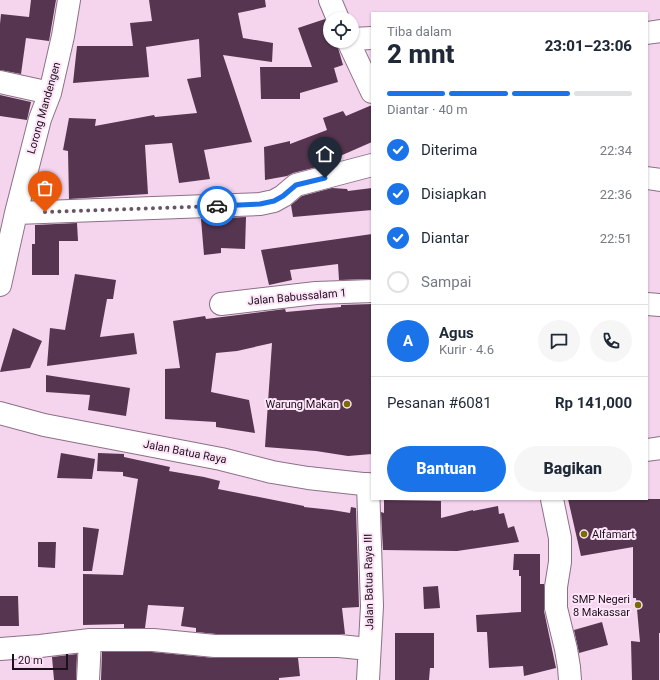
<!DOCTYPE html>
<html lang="id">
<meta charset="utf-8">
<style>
body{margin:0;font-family:Roboto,sans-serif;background:#f6f6f7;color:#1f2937;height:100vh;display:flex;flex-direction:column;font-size:15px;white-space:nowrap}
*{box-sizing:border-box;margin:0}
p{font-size:13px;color:#747a83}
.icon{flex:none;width:22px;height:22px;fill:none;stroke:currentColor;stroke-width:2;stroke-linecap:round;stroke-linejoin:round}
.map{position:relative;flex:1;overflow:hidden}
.panel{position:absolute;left:371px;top:12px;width:277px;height:488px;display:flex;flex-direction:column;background:#fff;border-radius:0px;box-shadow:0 1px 3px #0004}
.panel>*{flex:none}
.buttons{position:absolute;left:323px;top:12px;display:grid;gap:8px}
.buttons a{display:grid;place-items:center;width:36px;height:36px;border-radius:50%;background:#fff;box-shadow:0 1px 3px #0004;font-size:20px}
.scale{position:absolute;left:12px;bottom:10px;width:56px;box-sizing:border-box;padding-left:4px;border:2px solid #1c111a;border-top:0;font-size:11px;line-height:14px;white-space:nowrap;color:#1c111a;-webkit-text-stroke:3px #fee4f9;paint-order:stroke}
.pin{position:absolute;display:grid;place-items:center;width:34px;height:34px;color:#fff;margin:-41px -17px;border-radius:50% 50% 50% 0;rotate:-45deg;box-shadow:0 0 4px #0007}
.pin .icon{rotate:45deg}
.courier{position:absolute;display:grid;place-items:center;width:40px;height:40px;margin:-20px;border:3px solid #1a73e8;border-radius:50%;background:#fff;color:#222;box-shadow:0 1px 5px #0007}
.headline em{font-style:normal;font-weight:800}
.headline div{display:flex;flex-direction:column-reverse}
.headline{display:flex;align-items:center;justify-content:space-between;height:68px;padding:0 16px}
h1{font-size:26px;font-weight:800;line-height:30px}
.bar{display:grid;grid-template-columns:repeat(4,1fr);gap:6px 4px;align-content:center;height:48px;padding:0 16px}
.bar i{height:5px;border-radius:3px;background:#e0e1e3}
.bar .on{background:#1a73e8}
.bar p{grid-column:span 4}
.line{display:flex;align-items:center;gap:10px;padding:0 16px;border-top:1px solid #e0e1e3}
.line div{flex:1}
.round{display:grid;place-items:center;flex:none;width:42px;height:42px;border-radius:21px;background:#f6f6f7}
ol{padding:0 16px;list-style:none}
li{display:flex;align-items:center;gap:12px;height:44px}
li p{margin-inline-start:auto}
li .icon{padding:4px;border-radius:50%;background:#1a73e8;color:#fff;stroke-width:4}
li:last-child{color:#747a83}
li i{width:22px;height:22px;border:2px solid #e0e1e3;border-radius:50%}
.action{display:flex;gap:8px;margin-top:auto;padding:8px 16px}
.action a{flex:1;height:46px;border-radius:24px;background:#1a73e8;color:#fff;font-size:16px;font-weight:800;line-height:46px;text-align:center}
.action a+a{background:#f6f6f7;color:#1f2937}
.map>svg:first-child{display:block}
.building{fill:#55354f}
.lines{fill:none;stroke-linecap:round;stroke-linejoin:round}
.minor-casing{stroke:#8d7087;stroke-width:24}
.major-casing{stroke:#8d7087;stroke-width:24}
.minor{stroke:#fff;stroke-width:22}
.major{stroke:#fff;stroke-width:22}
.done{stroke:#685564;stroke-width:4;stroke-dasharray:0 7.2}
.route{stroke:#1a73e8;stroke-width:5}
.poi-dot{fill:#7b6b03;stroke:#fee4f9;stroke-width:1.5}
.labels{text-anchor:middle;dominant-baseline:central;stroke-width:4;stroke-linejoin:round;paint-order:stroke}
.street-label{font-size:11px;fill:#1c111a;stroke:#fee4f9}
.poi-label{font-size:11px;fill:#1c111a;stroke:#fee4f9;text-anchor:end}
</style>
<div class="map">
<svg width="660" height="680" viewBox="0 0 660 680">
<rect width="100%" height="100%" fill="#f5d4ee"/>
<path class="building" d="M31,0H56L49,41L26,38L21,74L0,70V24L1,14L29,17Z
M149,0H265L266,7L238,13L243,38L273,43L272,62L223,55L252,142L204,150L210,179L179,183L172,143L145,145L148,194L69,199L68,151L63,150L69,118L96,119L95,126L154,115L155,117L197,113L187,79L201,77L199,39L146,47L149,77L73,83L77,46H133L130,23L152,21Z
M325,19L330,28V41H336L343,65L334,68L338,82L300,93V99H261L260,67H312L298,28Z
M0,95L31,102L27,120L0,116Z
M372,105V142L324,163L325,165L293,173L287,176L265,180L264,147L290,141V144L327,130L323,118L343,111L346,116Z
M332,188L347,189L348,191L372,188V210L293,217L291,205L302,196Z
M246,217L245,249L221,248V253L204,255L201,219Z
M77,223L78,241H59V275H32V244H35V225Z
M372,234V279L339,280L338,264L290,270L292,280L269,285L261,250Z
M75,274L116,280L113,299H107L100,337L134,333L137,354L47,366L50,328L65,330Z
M372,304V454L348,456L316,451L265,447L272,343L237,351L216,353L211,392L249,400L255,433L216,427V422L165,419V369L180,368L173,321L205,316L206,319L285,309L286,312L341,307V305Z
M13,328L42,341L30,368L0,372Z
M46,375L130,388L126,416L88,410L90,395L46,392Z
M61,453L95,459L92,479L57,478Z
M98,453L124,454V457L170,467L169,471L204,477L220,481L218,489L304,506V507L332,510L350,513L351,507L356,508L359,607L342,608L345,634H216L196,632V628L181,626L184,607L148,605L145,628H124V624L83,625V574L123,575L138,479L123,476V472L97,471Z
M568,499H660V633H659V680H632L631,641L640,642L636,598H633V547L581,556Z
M384,500L441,501V518L473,510V511L498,506L499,514L504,513L508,528L514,526L519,542L457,551L383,550L381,512L384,513Z
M83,527L99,529L92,571H83Z
M38,542H56L55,568L38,567Z
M514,554H540V584H544V611L556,668L524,676L523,666L489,668L487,632H477L476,615L521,612V576H519V570H513Z
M438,586L440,608L424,609L423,587Z
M0,596H18L19,626H0Z
M602,622L608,645L579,653L574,630Z
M395,633H434V668H430L429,680H395Z
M102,652H152L215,658H298L300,676L279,678V680H101Z
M77,654L76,680H54L52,657Z"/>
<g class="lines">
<g class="minor-casing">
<path id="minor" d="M330,0L338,19
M647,33L660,31
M352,39L372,38
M348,41L372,92
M0,82L50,93
M647,178L660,180
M16,213L260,204L274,201L283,196L296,185L372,165
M0,285L16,213L40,119L50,93L63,36L69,0
M221,304L316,293L372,291
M647,304L660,305
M552,499L560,538V562L556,587V608L566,649L569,667L570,680
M0,649L40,646L90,640H153L215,646H339L369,649
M88,680L90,640
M368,680L372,606L368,484"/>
</g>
<g class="major-casing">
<path id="major" d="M0,413L44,425L221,459L272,472L308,478L372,485
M647,450L660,448"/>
</g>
<use href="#minor" class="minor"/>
<use href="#major" class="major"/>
</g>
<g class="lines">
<path class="done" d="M45,212L217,206"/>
<path class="route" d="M217,206L260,204L274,201L283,196L296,185L325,178"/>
</g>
<g class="poi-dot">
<circle cx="347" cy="404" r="4"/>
<circle cx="584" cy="534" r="4"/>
<circle cx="638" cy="605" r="4"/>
</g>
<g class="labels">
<g class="street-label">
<text transform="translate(44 108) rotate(-74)">Lorong Mandengen</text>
<text transform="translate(297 297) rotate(-5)">Jalan Babussalam 1</text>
<text transform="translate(185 452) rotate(11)">Jalan Batua Raya</text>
<text transform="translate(369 582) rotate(-91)">Jalan Batua Raya III</text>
</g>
<g class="poi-label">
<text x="339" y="404">Warung Makan</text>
<text x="592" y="534" text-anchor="start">Alfamart</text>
<text x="630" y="599">SMP Negeri<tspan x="630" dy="13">8 Makassar</tspan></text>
</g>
</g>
</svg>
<div class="buttons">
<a><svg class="icon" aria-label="locate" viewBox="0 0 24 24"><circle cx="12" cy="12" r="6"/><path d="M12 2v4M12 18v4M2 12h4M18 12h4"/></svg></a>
</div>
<div class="scale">20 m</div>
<div class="pin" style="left:45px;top:212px;background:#ea580c"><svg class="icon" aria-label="bag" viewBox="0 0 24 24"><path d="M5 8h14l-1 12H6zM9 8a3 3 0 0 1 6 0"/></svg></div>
<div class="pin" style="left:325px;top:178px;background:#1f2937"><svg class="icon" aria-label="home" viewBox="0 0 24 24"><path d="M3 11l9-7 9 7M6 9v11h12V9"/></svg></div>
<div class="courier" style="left:217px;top:206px"><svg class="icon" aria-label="car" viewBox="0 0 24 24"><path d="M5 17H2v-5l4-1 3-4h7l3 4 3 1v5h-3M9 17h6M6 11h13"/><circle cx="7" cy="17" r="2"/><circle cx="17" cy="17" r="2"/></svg></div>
<section class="panel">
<div class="headline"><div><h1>2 mnt</h1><p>Tiba dalam</p></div><em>23:01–23:06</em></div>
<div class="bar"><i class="on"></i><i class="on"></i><i class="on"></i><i></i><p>Diantar · 40 m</p></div>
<ol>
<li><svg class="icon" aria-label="check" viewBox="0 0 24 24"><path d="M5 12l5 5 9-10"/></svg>Diterima<p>22:34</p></li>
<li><svg class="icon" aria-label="check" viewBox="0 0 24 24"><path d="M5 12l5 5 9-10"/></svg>Disiapkan<p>22:36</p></li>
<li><svg class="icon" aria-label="check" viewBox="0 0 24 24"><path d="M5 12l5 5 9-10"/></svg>Diantar<p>22:51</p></li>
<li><i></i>Sampai</li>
</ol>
<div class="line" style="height:72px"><b class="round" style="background:#1a73e8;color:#fff">A</b><div><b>Agus</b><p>Kurir · 4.6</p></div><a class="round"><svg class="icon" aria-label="chat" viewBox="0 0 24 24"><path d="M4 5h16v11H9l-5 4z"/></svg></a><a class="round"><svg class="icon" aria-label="phone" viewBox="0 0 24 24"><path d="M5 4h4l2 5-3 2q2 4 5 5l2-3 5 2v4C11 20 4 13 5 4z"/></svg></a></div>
<div class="line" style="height:52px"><div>Pesanan #6081</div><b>Rp 141,000</b></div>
<div class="action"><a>Bantuan</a><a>Bagikan</a></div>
</section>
</div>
